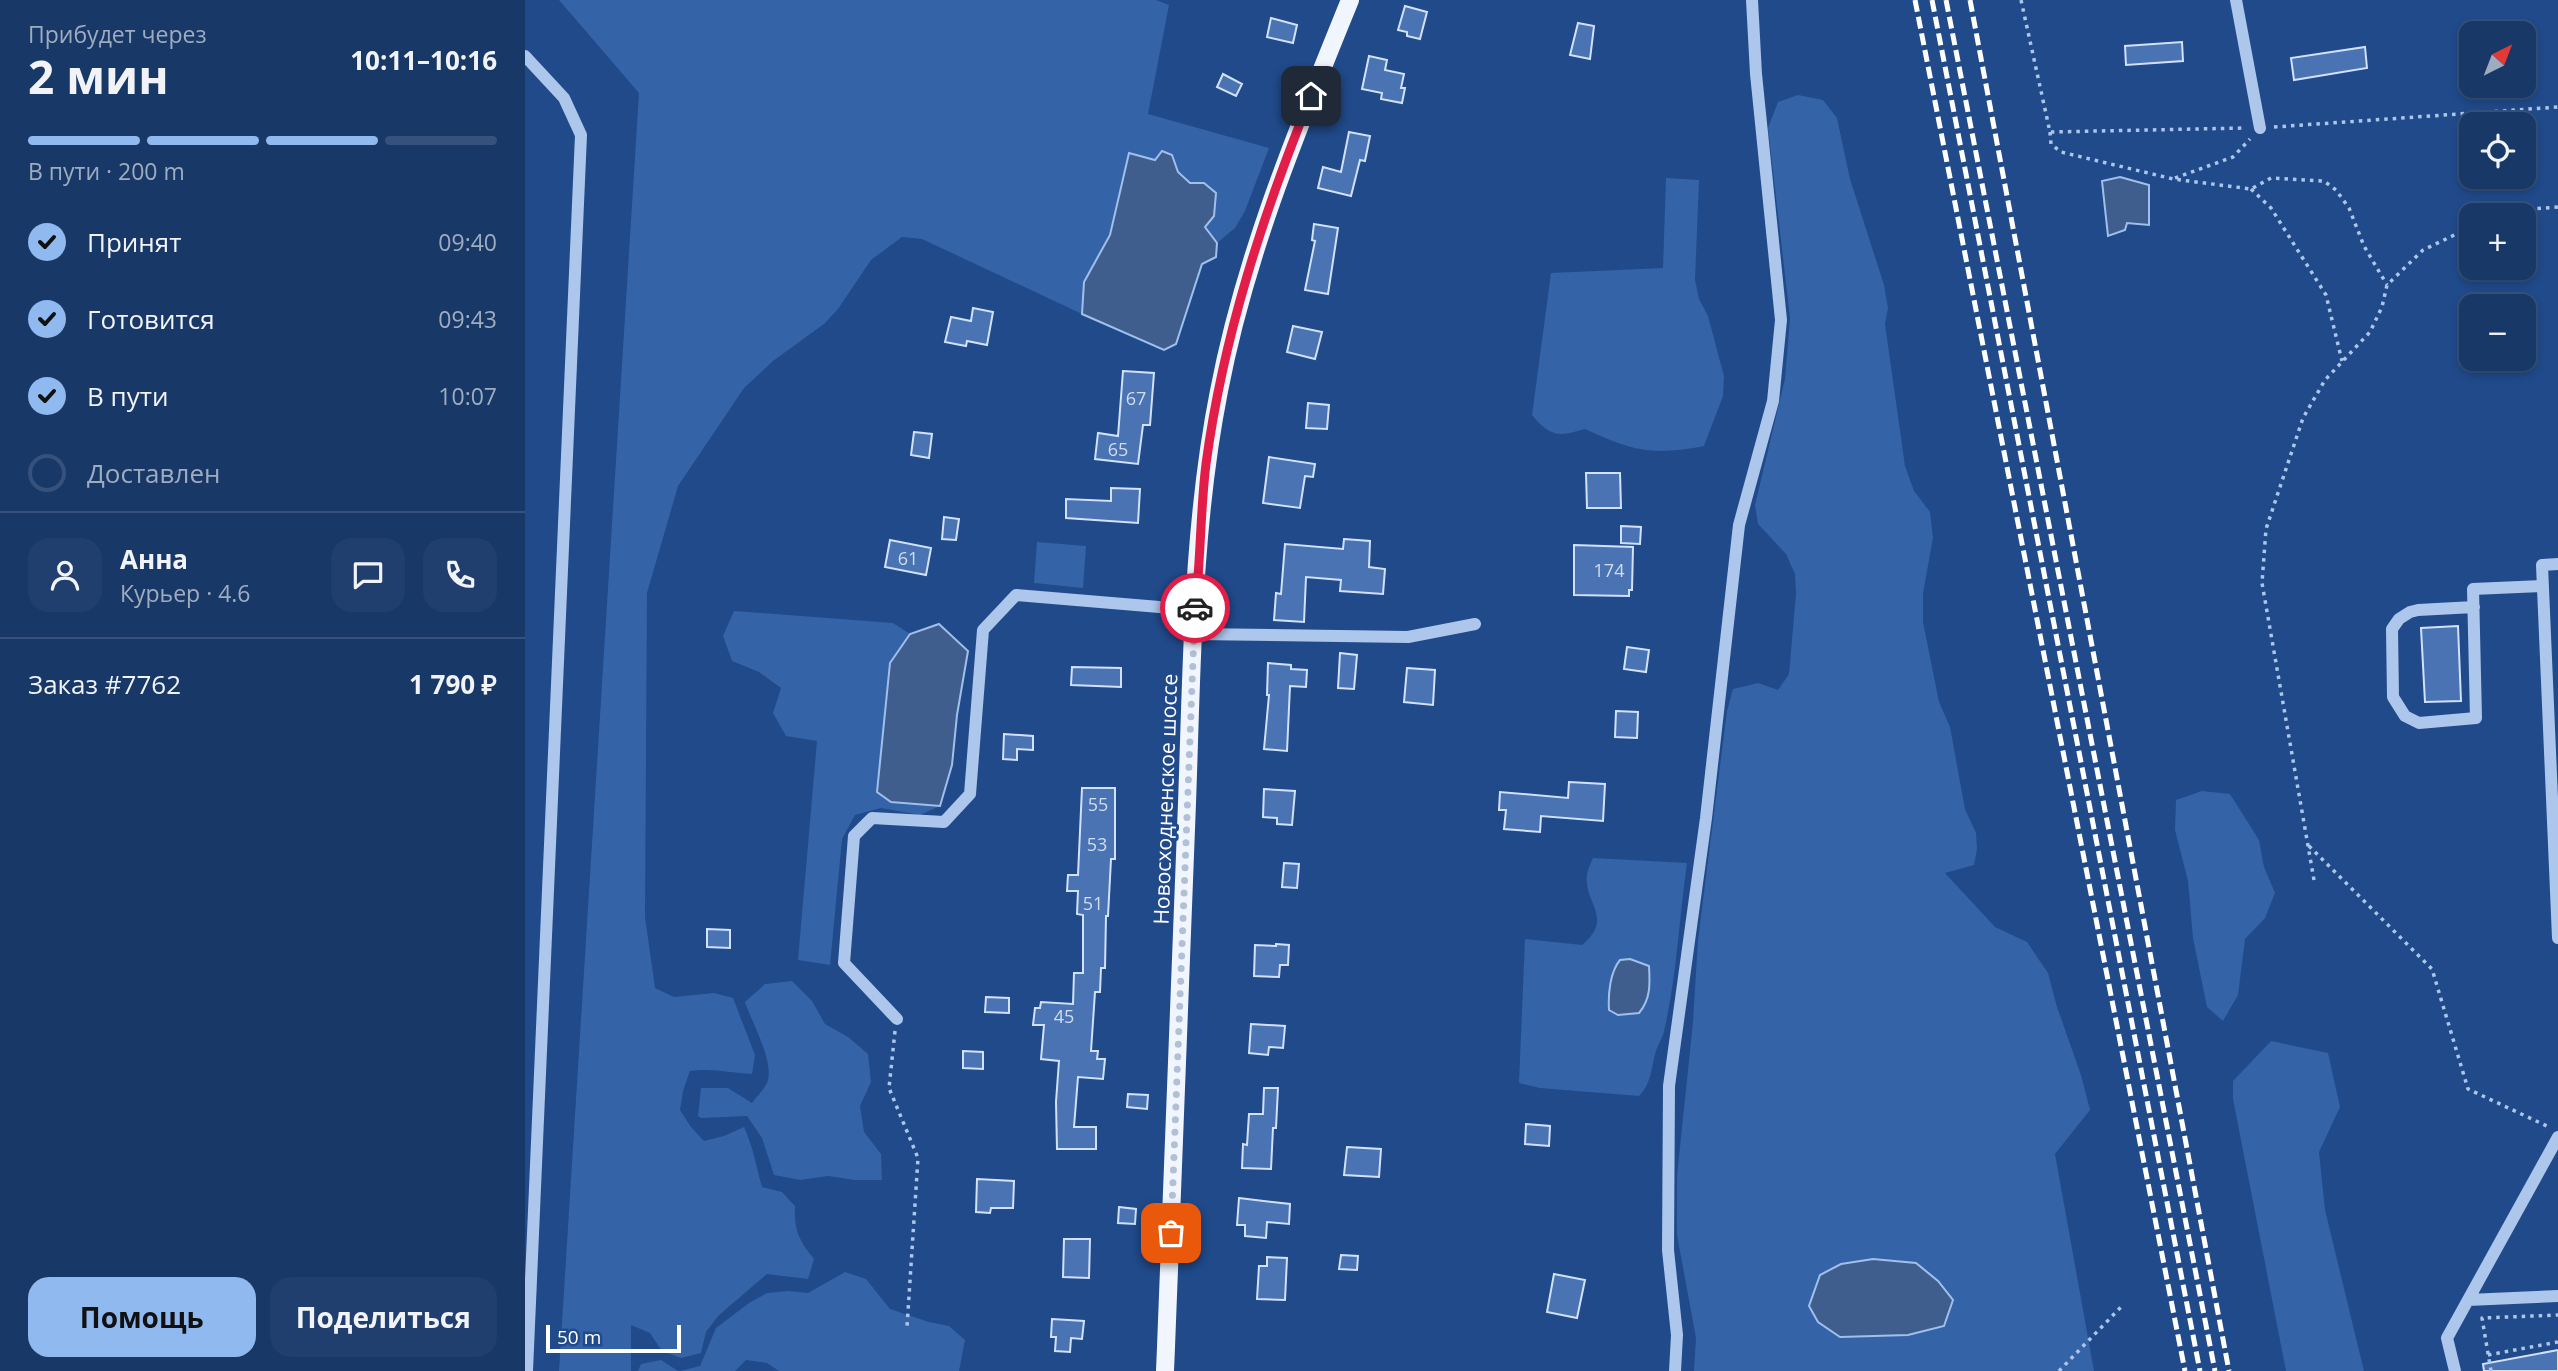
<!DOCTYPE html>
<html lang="ru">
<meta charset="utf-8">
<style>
body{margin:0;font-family:"Open Sans",sans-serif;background:#213f6e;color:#f1f3f6;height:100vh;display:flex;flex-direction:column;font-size:26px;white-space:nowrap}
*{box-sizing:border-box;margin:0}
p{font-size:23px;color:#9facc0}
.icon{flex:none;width:38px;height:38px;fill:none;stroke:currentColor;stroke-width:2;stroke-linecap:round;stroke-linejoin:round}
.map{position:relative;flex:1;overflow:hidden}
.side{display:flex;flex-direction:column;background:#183868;width:525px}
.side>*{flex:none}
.needle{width:46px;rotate:42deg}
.controls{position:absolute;left:1934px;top:21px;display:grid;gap:14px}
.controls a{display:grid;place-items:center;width:77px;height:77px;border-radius:14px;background:#183868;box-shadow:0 4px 10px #0003,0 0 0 2px #36527c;font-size:35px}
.scale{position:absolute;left:21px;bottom:18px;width:135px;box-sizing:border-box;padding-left:7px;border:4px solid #fff;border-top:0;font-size:19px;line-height:24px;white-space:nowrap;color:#fff;-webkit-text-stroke:5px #204a8a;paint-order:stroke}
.pin{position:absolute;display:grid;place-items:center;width:60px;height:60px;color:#fff;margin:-30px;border-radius:14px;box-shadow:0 4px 10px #0006}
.courier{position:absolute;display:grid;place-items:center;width:70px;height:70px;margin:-35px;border:5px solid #e11d48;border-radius:50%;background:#fff;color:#222;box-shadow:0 2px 9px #0007}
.overview em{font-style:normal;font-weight:700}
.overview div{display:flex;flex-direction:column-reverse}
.overview{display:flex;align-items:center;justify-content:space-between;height:119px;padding:0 28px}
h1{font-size:46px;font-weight:700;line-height:52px}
.bar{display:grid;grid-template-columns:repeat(4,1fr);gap:10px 7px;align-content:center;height:84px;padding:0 28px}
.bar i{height:9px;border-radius:5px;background:#36527c}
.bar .active{background:#90b9f0}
.bar p{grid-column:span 4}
.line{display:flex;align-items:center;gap:18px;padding:0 28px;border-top:2px solid #36527c}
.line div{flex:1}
.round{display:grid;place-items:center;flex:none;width:74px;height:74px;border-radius:21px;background:#213f6e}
ol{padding:0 28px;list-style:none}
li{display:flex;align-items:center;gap:21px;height:77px}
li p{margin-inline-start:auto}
li .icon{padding:7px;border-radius:50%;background:#90b9f0;color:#111;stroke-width:4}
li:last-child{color:#9facc0}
li i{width:38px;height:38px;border:4px solid #36527c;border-radius:50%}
.cta{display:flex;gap:14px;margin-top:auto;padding:14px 28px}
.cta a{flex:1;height:80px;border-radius:21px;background:#90b9f0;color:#111;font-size:28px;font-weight:700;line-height:80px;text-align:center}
.cta a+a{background:#213f6e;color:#f1f3f6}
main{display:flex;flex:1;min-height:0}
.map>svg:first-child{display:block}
.green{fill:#3463a8;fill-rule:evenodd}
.water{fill:#405e8d;stroke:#a0c0ec;stroke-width:2}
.building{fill:#4973b2;stroke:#d1e1f8;stroke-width:2}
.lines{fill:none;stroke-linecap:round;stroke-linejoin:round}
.path{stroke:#adc6eb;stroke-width:3.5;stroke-dasharray:3.5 5;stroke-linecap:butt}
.minor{stroke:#adc6eb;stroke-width:12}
.major{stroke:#f1f6fe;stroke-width:18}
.rail{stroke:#fff;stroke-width:5;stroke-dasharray:12 5;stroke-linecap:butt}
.done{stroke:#b1c0d6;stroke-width:7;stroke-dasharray:0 12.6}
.route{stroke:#e11d48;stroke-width:9}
.labels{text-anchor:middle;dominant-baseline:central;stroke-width:6;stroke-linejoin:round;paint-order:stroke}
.number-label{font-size:18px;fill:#d2dcec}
.street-label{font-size:21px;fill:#fff;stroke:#204a8a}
</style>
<main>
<section class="side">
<div class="overview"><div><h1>2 мин</h1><p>Прибудет через</p></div><em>10:11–10:16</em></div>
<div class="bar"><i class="active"></i><i class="active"></i><i class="active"></i><i></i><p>В пути · 200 m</p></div>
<ol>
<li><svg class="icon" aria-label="check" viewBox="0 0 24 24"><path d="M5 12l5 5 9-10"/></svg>Принят<p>09:40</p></li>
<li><svg class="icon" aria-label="check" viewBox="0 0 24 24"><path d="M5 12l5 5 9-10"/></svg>Готовится<p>09:43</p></li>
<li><svg class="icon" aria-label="check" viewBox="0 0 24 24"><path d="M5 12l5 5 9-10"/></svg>В пути<p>10:07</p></li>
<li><i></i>Доставлен</li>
</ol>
<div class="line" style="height:126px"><a class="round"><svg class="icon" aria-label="person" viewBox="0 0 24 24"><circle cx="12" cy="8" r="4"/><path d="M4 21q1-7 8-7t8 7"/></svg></a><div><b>Анна</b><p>Курьер · 4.6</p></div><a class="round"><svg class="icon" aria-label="chat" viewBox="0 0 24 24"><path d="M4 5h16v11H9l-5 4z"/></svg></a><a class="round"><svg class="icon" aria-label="phone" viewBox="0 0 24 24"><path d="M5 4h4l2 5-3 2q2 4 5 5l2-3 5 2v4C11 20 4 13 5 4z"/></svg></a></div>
<div class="line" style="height:91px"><div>Заказ #7762</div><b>1 790 ₽</b></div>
<div class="cta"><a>Помощь</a><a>Поделиться</a></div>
</section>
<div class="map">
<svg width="2033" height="1371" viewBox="0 0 2033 1371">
<rect width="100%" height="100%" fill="#204a8a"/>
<path class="green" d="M34,0H631L644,5L623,114L744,148L720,211L710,228L692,243L680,227L679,183H665C647,166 628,159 604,153L585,235L559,282L557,314L397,239L377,237L346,260L313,309L299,324L248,361L219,388L153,486L122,593L120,917L130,988L149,997L189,993L208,998L230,1055L227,1074C205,1073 187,1068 165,1071L158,1091L155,1110L166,1127L179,1141L199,1136L219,1127C228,1146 231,1166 237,1187L257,1192L270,1206C269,1231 274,1240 289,1259L283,1279L242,1274L193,1316L181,1332L176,1353L156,1358L137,1351L125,1333L106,1325V1371H34L114,93Z
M1273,95L1298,100L1312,118L1325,179L1359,285L1363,308L1360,324L1380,466L1389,491L1405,512L1408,538L1398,593V622L1414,702L1425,727L1440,809L1451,833L1452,849L1449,865L1420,873L1470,927L1502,942L1523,973L1532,1007L1556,1075L1565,1110L1530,1154L1569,1371H1169L1171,1338L1152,1235V1176L1168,1022L1173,940L1202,711L1208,689L1233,683L1253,690L1264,674L1271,594L1270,574L1261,554L1233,524L1230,505L1260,379L1265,318L1243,128L1253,102Z
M1141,178L1174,180L1170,280L1174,299L1183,316L1199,376L1198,396L1179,446C1126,456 1108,451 1060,429C1034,437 1025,437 1007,415L1026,273L1138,268Z
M512,542L561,546L558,588L509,583Z
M209,611L368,623L385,634L365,663L366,802L415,806L395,815L356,808L330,815L317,839L305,965L273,960L292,741L261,736L248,713L256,688L234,672L207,661L198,636Z
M1677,791L1705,794L1734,840L1739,867L1750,893L1740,918L1720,939L1713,995L1698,1021L1682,1007L1668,938L1663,881L1650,830L1651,800Z
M1068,858L1162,863C1154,919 1152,976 1139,1031C1138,1038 1133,1044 1131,1051C1126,1067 1127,1083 1114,1096L1015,1088L994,1083L1000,939L1057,945C1090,917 1058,904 1062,874C1063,868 1066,863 1068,858ZM1088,968L1125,986L1121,1005L1083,999Z
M267,981L287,1001L300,1024L323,1037L343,1054L346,1082L335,1106L339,1132L356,1154L357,1180H330L303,1176L275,1180L249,1175L237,1138L222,1116L176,1118L173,1116L176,1088H203L227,1103C231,1097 241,1088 243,1080C248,1059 227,1023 220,1002L240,984Z
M1746,1041L1803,1053L1815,1107L1794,1152L1800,1210L1839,1371H1761L1708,1099V1081Z
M320,1272L341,1279L365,1309L404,1322L424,1326L440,1340L434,1371H254L242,1363L221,1360L210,1371H155L175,1366L191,1328L224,1303L242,1293L263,1291L283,1293Z
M136,1360L153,1371H113L116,1364Z"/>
<path class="water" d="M637,151L647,155L653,172L665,183H679L691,193L689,216L680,227L692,243L691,257L677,264L651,344L639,350L557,314L559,282L585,235L604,153L630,160Z
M1595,177L1624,185V225L1602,223L1600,230L1583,236L1577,181Z
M414,624L443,651L432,715L427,765L415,806L366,802L352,792L365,663L385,634Z
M1105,959L1124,966C1125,983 1126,999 1114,1013L1093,1015L1084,1010C1083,994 1085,972 1095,960Z
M1348,1259L1391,1263L1413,1281L1428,1300L1419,1326L1383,1335L1315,1337L1293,1322L1284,1306L1295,1275L1316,1264Z"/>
<path class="building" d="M880,6L902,12L895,39L882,36V32L873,30Z
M746,18L772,25L768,43L742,37Z
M1053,23L1069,26L1065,59L1045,55Z
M1657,42L1658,61L1601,65L1600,46Z
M1840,47L1842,68L1769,80L1766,58Z
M844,56L862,60L860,70L879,74L876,88H880L877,103L856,99L857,93L837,89Z
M698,74L717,84L711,96L692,87Z
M824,132L845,136L840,161L835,160L826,196L793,188L798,167L816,172Z
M789,224L813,228L803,294L780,290L790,241L787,240Z
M448,308L468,312L462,345L442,341L441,346L420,342L426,317L446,321Z
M768,326L797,332L790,359L762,352Z
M598,371L629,373L625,425H618L613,464L570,459L573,433L593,436Z
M783,403L804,405L802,429L781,428Z
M389,432L407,434L404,458L386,455Z
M744,457L790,464L788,477L780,476L775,508L738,503Z
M1061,473H1095L1096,508H1062Z
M586,488L615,489L613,523L541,518V499L586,501Z
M419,517L434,519L431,540L417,539Z
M1096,526L1116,527L1115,544L1096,543Z
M819,539L845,541L844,567L860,569L858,594L815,591L816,580L781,577L779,622L749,620L751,593L756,594L760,544L818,549Z
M365,540L406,548L401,575L360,567Z
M1049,545L1108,547L1107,590H1104V596L1049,595Z
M1933,626L1936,701L1900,702L1896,628Z
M1102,647L1124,650L1121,672L1099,669Z
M815,653L832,655L829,689L813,688Z
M743,663L766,665V669L782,670L781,687L765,686L762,751L739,749L744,695H742Z
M547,667L596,668V687L546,685Z
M882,668L910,670L908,705L879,702Z
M1091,711L1113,712L1112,738L1090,737Z
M479,734L508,736V750L492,749V760L478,759Z
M1044,782L1080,784L1078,821L1016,816L1015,832L979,829L981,810H974L975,792L1043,798Z
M557,788H590V859H586L583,916H581L580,968H576L575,992H570L566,1051H573L572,1059H580L578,1079L553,1077L549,1127H571V1149H532L531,1102L534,1061L516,1059L519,1025H508L510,1008H515L516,1002L548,1004L549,973H558V915L552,914L553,891H542L543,875H553Z
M739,789L770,791L767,825L752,824V818L738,817Z
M759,863L774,864L772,888L757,887Z
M182,929L205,930V948L182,947Z
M751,944L764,945L763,965H755L754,977L729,976L730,945L751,946Z
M461,997L484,998V1013L460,1012Z
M726,1024L760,1026L758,1048L744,1047L743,1055L724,1053Z
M438,1051L458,1052V1069L438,1068Z
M739,1088H753L751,1128H748L746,1169L717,1168L718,1144L722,1145L724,1114H738Z
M603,1094L623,1095L622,1109L602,1107Z
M1001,1124L1025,1126L1024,1146L1000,1144Z
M822,1147L856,1149L854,1177L819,1175Z
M452,1179L489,1181L488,1208H466L465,1213L451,1212Z
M714,1198L765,1204L764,1224L742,1222L741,1238L720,1236V1225H712Z
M594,1207L611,1209L610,1224L593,1223Z
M539,1239H565L564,1278L538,1277Z
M816,1255L833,1256L832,1270L814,1269Z
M742,1257L762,1258L760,1300L732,1299L734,1266H742Z
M1029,1274L1060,1280L1052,1318L1022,1312Z
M527,1319L559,1321L557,1339L546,1338L545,1352L530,1351L531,1337H526Z
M2033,1350V1371H1959L1958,1364Z"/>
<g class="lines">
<path class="path" d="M1496,0L1525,132L1720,128
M1749,127L2033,107
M1525,132L1526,144L1536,152L1648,179L1726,189L1746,178L1799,181L1811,190L1824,208L1839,246L1862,285
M1650,178L1708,157L1725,139
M1726,189L1746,208L1801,295L1817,361
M1971,215L1979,211L2033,207
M1784,846L1907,969L1943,1089L2024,1127
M1789,880L1737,583L1741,529L1778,418L1800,380L1845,332L1857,307L1862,285L1898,250L1946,227
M370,1031L364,1088L393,1158L382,1327
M1963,1355L2033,1342
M1534,1371L1596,1307
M1966,1371L1957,1318L2033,1315"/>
<path class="minor" d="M1711,0L1735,128
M0,56L39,98L56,135L2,1371
M2033,564L2017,565L2033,938
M1949,607L1893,610L1885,612L1874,619L1867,629L1868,697L1880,716L1894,723L1951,718L1948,589L2018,586
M669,634L883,637L950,624
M372,1019L319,963L329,836L347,818L419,822L445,794L458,630L491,595L670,610
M1943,1300L2033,1296
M1150,1371L1152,1335L1143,1250L1144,1086L1181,818L1214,525L1248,401L1256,320L1231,74L1227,0
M1930,1371L1922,1338L2033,1137"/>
<path class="major" d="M640,1371C648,1182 655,993 662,803C667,666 667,527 694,391C720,255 773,128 825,0"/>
<path class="rail" d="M1390,0L1660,1371
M1407,0L1675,1371
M1421,0L1690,1371
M1445,0L1704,1371"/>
</g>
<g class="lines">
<path class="done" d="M646,1233L670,608"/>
<path class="route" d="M670,608C676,560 675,512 681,464C698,337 738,214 786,96"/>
</g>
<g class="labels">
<g class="number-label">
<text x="611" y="398">67</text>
<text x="593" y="449">65</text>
<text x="383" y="558">61</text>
<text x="1084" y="570">174</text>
<text x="573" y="804">55</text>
<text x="572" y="844">53</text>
<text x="568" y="903">51</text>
<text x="539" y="1016">45</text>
</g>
<g class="street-label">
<text transform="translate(640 799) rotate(-88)">Новосходненское шоссе</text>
</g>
</g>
</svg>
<div class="controls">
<a><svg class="needle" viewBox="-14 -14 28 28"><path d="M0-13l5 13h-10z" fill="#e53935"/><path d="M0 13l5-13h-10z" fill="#9facc0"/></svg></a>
<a><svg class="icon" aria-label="locate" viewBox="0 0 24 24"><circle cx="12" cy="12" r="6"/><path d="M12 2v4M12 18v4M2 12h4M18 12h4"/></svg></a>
<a>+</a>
<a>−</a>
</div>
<div class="scale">50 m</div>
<div class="pin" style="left:646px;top:1233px;background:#ea580c"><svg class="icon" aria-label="bag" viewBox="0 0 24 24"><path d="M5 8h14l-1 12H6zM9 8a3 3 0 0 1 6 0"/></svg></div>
<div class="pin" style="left:786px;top:96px;background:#1f2937"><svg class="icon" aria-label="home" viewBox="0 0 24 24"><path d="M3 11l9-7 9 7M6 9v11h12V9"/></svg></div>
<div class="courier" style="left:670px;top:608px"><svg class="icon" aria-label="car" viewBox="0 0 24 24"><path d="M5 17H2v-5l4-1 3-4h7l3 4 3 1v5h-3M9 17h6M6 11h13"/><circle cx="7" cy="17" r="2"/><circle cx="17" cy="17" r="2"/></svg></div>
</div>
</main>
